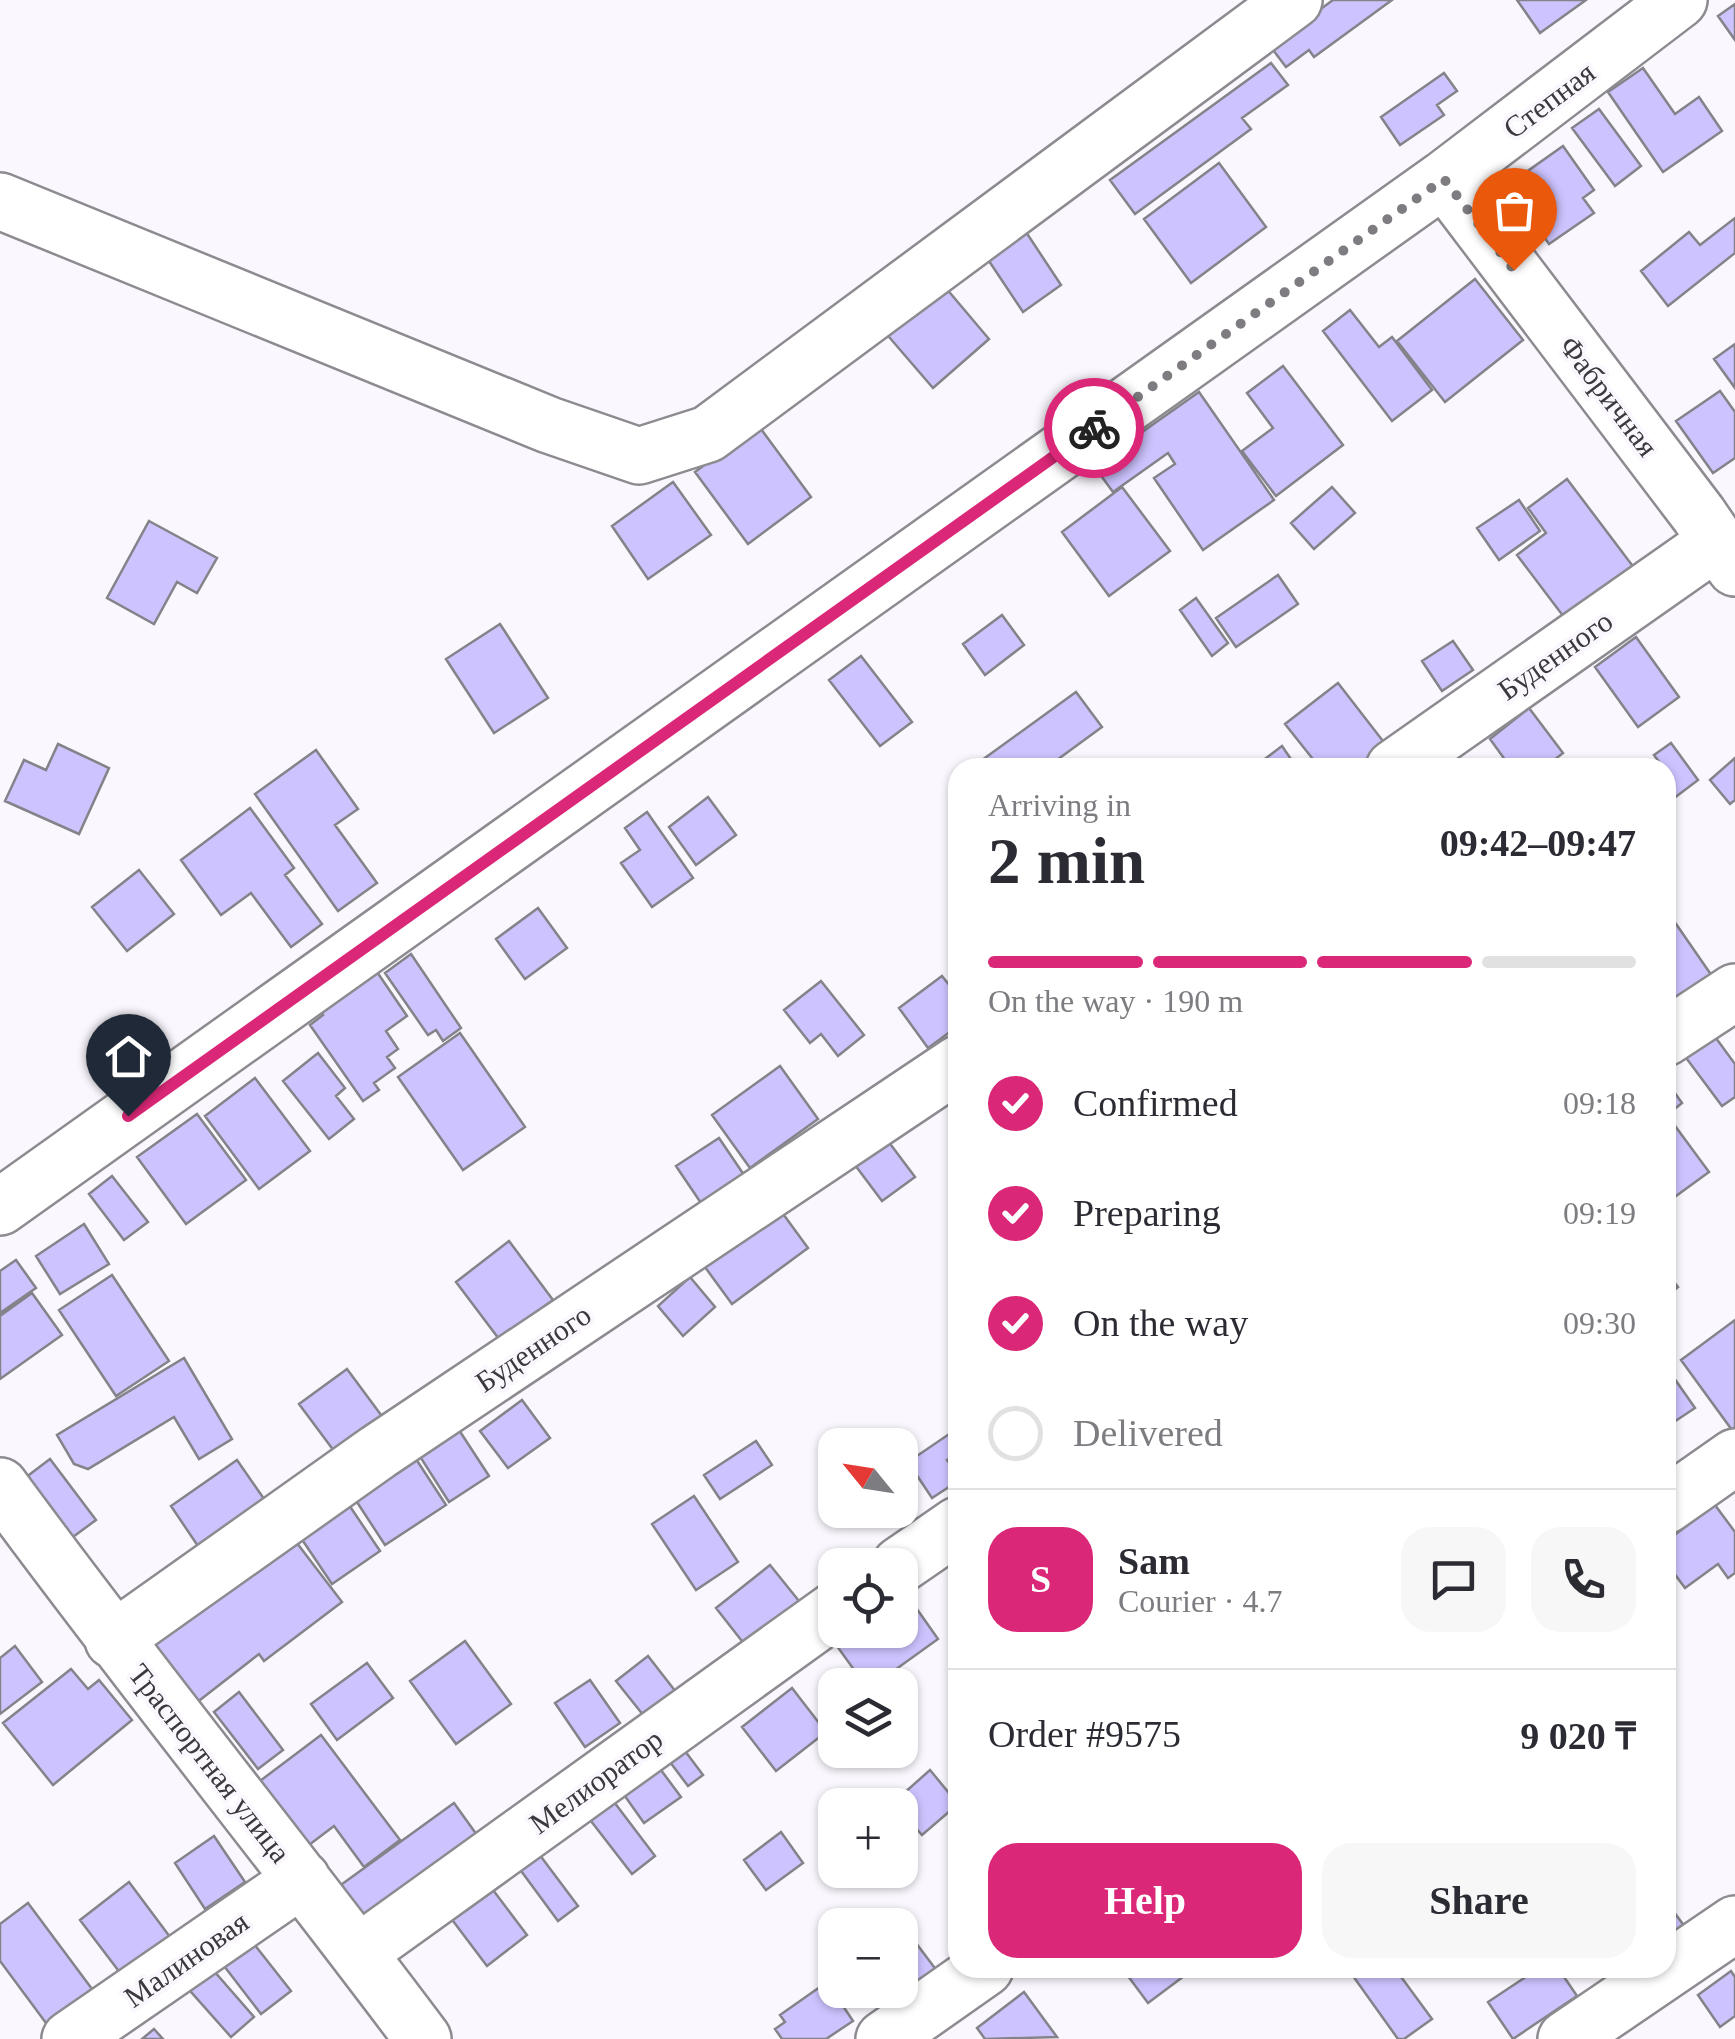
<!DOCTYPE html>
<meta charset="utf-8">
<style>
body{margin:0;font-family:"Times New Roman",serif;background:#f7f7f7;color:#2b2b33;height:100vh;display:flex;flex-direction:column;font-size:38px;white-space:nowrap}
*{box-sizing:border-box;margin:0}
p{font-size:32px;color:#7c7c81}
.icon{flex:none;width:55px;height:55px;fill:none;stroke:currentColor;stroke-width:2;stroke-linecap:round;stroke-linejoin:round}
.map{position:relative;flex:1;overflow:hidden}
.details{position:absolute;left:948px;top:758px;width:728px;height:1220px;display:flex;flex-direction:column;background:#fff;border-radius:30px;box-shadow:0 2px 8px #0004}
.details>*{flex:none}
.needle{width:65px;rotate:300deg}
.fabs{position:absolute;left:818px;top:1428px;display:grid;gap:20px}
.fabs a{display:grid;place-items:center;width:100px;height:100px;border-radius:20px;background:#fff;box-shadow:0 2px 8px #0004;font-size:50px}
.pin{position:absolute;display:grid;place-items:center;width:85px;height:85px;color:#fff;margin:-102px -42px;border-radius:50% 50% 50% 0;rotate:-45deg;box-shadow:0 0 10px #0007}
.pin .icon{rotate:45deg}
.courier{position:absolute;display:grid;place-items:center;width:100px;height:100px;margin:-50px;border:8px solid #db2777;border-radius:50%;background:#fff;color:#222;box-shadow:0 2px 12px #0007}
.headline em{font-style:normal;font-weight:700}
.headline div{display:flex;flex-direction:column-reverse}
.headline{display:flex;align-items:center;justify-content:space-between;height:170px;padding:0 40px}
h1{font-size:65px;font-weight:700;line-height:75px}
.bar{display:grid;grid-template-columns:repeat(4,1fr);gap:15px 10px;align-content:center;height:120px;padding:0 40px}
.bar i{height:12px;border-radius:8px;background:#e1e1e2}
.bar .selected{background:#db2777}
.bar p{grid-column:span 4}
.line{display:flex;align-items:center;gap:25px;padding:0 40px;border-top:2px solid #e1e1e2}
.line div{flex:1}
.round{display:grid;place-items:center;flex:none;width:105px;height:105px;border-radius:30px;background:#f7f7f7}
ol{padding:0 40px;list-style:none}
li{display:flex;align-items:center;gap:30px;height:110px}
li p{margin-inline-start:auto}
li .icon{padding:10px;border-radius:50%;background:#db2777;color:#fff;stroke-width:4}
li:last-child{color:#7c7c81}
li i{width:55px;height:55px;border:5px solid #e1e1e2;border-radius:50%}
.primary-button{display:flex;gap:20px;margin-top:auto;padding:20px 40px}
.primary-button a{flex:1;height:115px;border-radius:30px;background:#db2777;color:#fff;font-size:40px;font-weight:700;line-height:115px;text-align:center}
.primary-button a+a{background:#f7f7f7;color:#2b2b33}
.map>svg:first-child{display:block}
.building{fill:#cdc4ff;stroke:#838389;stroke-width:2.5}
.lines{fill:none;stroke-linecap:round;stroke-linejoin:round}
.minor-casing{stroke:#8d8a90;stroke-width:60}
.minor{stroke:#fff;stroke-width:55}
.done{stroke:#7e7c80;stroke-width:10;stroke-dasharray:0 18}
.route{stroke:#db2777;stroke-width:12}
.labels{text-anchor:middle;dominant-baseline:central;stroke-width:8;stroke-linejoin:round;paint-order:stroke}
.street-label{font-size:30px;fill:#3a393c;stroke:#fbf7fe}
</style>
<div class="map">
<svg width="1735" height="2039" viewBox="0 0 1735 2039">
<rect width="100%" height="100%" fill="#fbf7fe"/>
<path class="building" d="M1333,0H1392L1314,57L1309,50L1286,67L1270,46Z
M1517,0H1586L1540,33Z
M1735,4V40L1718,16Z
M1271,63L1288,85L1242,118L1251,129L1135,214L1110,180Z
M1643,68L1675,114L1699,97L1722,131L1663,172L1608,92Z
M1444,73L1457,91L1437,105L1444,115L1400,145L1381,117Z
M1599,109L1641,166L1615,186L1572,128Z
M1563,146L1594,190L1583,198L1594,213L1549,244L1508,185Z
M1219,163L1266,227L1191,283L1144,219Z
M1735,218V253L1668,306L1641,271L1689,232L1700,245Z
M1024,229L1061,285L1023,312L985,255Z
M1475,279L1523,340L1445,402L1397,341Z
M940,281L989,339L933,388L883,330Z
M1350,310L1379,347L1392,337L1432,390L1392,421L1323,331Z
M1735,344V388L1714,359Z
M1283,366L1343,445L1276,496L1242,451L1273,428L1247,393Z
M1720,391L1735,412V458L1713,473L1676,421Z
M1199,392L1274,500L1203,550L1154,478L1175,464L1168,453L1113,492L1094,466Z
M758,425L811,497L748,544L695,472Z
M1567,479L1641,577L1573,629L1517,555L1546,533L1528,508Z
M673,482L711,535L648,579L612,526Z
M1122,487L1170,551L1109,596L1062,532Z
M1332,487L1355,513L1314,549L1291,523Z
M1519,500L1540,531L1499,560L1477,528Z
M149,521L217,558L197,593L177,582L154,624L107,598Z
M1278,575L1298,604L1236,647L1216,618Z
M1196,598L1228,643L1212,656L1180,610Z
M1002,615L1024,645L985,675L963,644Z
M500,624L548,698L494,733L446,659Z
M1636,637L1679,697L1638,727L1595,667Z
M1453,641L1473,670L1442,691L1422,661Z
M861,656L912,722L880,746L829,680Z
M1338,683L1393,754L1376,768H1320L1285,724Z
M1076,692L1102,727L1046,768H971Z
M1529,708L1563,753L1544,768H1511L1490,739Z
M1671,743L1698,780L1665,805V768H1660L1662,766L1654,755Z
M58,744L109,768L79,834L5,801L24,760L46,770Z
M1282,746L1297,768H1253Z
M316,750L358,809L335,825L377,883L338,911L255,794Z
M1735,758V800L1730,804L1710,780Z
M708,797L736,835L696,865L669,827Z
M250,808L294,868L285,875L322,924L291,947L251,893L221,915L181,860Z
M647,812L693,878L652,907L621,863L640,850L625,828Z
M139,870L174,914L127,951L92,907Z
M538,908L567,948L525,979L496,939Z
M1674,921L1712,976L1669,1006L1665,1000V928Z
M411,954L461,1028L443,1041L436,1030L428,1035L385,973Z
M375,969L407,1016L386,1031L398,1049L387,1057L395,1068L374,1083L379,1090L363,1101L310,1025L323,1015L318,1008Z
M942,976L958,996V1026L928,1048L899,1008Z
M821,981L864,1035L838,1056L821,1034L810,1043L784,1010Z
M460,1033L525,1127L463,1170L398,1077Z
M1713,1034L1735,1064V1097L1722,1106L1684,1055Z
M318,1053L345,1088L336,1096L354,1119L329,1139L283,1081Z
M780,1066L818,1119L750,1168L712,1115Z
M255,1078L310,1151L259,1189L205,1116Z
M1665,1079L1682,1103L1667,1115L1709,1172L1665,1204Z
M197,1114L246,1180L186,1224L137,1157Z
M719,1138L744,1175L701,1203L676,1166Z
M888,1141L915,1177L882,1201L855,1165Z
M112,1176L148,1222L124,1240L89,1194Z
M778,1207L808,1248L732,1304L702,1263Z
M84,1224L109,1264L60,1294L36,1256Z
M509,1241L553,1300L499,1339L456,1282Z
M16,1260L36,1288L0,1313V1271Z
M1665,1270L1678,1287L1665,1298Z
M112,1275L169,1361L116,1396L59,1310Z
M690,1277L715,1307L683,1336L658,1306Z
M32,1293L62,1335L0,1379V1316Z
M1735,1320V1427L1732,1430L1681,1360Z
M184,1358L232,1439L199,1459L174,1417L88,1469L74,1464L57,1435Z
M1665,1365L1695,1408L1665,1428Z
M347,1369L387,1423L340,1459L299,1404Z
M522,1400L550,1438L508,1468L480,1431Z
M958,1428V1453L947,1460L958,1475V1481L932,1498L908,1462Z
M459,1430L489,1476L449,1502L419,1455Z
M756,1441L772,1465L720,1499L704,1475Z
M50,1459L96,1520L62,1545L17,1484Z
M416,1459L446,1505L385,1545L355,1499Z
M237,1460L271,1509L204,1555L171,1506Z
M694,1496L738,1562L696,1590L652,1524Z
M347,1502L380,1551L332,1584L299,1535Z
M1715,1505L1735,1532V1573L1728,1578L1718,1564L1685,1588L1665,1561V1542Z
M290,1534L342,1602L264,1661L259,1654L191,1707L144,1646Z
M770,1565L799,1601L745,1645L716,1608Z
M900,1585L938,1639L874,1685H865L829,1635L835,1630H900Z
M465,1641L511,1704L456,1744L410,1681Z
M15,1646L42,1682L0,1714V1658Z
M648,1656L676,1692L644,1716L616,1681Z
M367,1663L393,1698L337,1740L311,1704Z
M71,1669L88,1689L99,1680L132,1720L53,1785L3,1723Z
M590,1680L620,1723L585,1747L555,1703Z
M792,1688L826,1732L776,1771L742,1727Z
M239,1692L283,1750L258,1769L214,1712Z
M321,1735L400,1840L364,1867L334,1826L305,1848L256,1784Z
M676,1739L703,1775L688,1786L661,1750Z
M658,1766L681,1797L644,1823L622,1792Z
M930,1770L958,1804L922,1835L900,1810V1805L894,1802Z
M608,1794L655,1856L632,1874L584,1812Z
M454,1803L482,1842L366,1927L338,1887Z
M781,1832L803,1863L766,1890L744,1860Z
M214,1836L245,1882L205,1909L175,1863Z
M536,1850L578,1906L558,1921L516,1864Z
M129,1882L173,1941L124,1978L80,1920Z
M487,1882L527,1935L487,1966L447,1913Z
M1665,1900L1694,1939L1665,1961Z
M28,1903L92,1989L46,2023L0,1961V1924Z
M901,1923L937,1971L887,2008L876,1994L860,2006L848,1990H900V1925H897Z
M250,1939L291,1991L261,2014L221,1962Z
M207,1963L254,2017L231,2037L184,1984Z
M1122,1968H1190L1192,1970L1148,2003Z
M1350,1968H1400L1396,1970L1432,2019L1404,2039H1398L1348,1969Z
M1539,1968H1558L1577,1996L1513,2039L1488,2002Z
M1731,1971L1735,1977V2016L1720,2027L1698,1995Z
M827,1982L853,2021L826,2039H782L775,2029L785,2022L780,2015Z
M1024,1992L1057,2037L985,2039L977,2028Z
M154,2029L163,2039H142Z"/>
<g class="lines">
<g class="minor-casing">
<path id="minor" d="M1444,179L1699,515L1735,568
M0,201L549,425L639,456L708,434L1294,0
M1394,768L1716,542
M1665,1038L1735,992
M0,1207L1444,179L1679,0
M0,1486C137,1673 284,1853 423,2039
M1665,1506L1735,1457
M900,1565L958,1525
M113,1640L378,1452L958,1064
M358,1953L835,1610
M70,2039L302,1879
M884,2039L985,1968
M1566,2039L1735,1924"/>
</g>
<use href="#minor" class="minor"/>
</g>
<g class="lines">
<path class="done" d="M1094,428L1444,179L1514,270"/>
<path class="route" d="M128,1116L1094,428"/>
</g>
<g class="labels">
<g class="street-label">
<text transform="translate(1549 100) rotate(-37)">Степная</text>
<text transform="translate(1609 396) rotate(53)">Фабричная</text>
<text transform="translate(1555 655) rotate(-35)">Буденного</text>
<text transform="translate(533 1348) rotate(-34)">Буденного</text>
<text transform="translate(210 1763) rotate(52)">Траспортная улица</text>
<text transform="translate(596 1781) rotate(-36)">Мелиоратор</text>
<text transform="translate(186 1959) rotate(-35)">Малиновая</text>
</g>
</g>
</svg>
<div class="fabs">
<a><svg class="needle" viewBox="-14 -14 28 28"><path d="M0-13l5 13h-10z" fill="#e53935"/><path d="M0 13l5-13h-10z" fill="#7c7c81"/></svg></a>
<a><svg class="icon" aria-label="locate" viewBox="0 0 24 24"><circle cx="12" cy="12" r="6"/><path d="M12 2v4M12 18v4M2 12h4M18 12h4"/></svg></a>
<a><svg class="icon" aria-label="layers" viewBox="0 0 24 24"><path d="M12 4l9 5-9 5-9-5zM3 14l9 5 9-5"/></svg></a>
<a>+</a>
<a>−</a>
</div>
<div class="pin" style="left:1514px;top:270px;background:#ea580c"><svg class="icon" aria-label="bag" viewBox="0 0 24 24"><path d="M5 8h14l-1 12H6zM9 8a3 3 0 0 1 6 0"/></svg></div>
<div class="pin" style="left:128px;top:1116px;background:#1f2937"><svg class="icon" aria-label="home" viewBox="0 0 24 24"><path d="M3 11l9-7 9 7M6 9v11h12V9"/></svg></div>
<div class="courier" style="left:1094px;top:428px"><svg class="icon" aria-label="bike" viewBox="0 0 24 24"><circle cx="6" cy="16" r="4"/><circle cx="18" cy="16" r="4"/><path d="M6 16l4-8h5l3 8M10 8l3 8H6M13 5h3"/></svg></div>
<section class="details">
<div class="headline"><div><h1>2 min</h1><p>Arriving in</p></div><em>09:42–09:47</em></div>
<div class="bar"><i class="selected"></i><i class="selected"></i><i class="selected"></i><i></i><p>On the way · 190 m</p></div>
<ol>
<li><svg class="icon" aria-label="check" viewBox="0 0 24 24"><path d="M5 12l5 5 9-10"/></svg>Confirmed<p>09:18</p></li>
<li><svg class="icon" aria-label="check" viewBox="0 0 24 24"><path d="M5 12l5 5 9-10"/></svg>Preparing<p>09:19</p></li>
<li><svg class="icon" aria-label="check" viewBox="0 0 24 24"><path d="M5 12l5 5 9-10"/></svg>On the way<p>09:30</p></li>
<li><i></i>Delivered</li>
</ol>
<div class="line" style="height:180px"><b class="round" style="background:#db2777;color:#fff">S</b><div><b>Sam</b><p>Courier · 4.7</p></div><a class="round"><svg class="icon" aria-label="chat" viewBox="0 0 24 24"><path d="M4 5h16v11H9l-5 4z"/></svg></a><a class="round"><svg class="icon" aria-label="phone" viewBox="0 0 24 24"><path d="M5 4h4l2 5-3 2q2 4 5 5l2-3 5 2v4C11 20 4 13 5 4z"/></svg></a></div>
<div class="line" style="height:130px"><div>Order #9575</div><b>9 020 ₸</b></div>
<div class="primary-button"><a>Help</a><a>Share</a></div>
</section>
</div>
